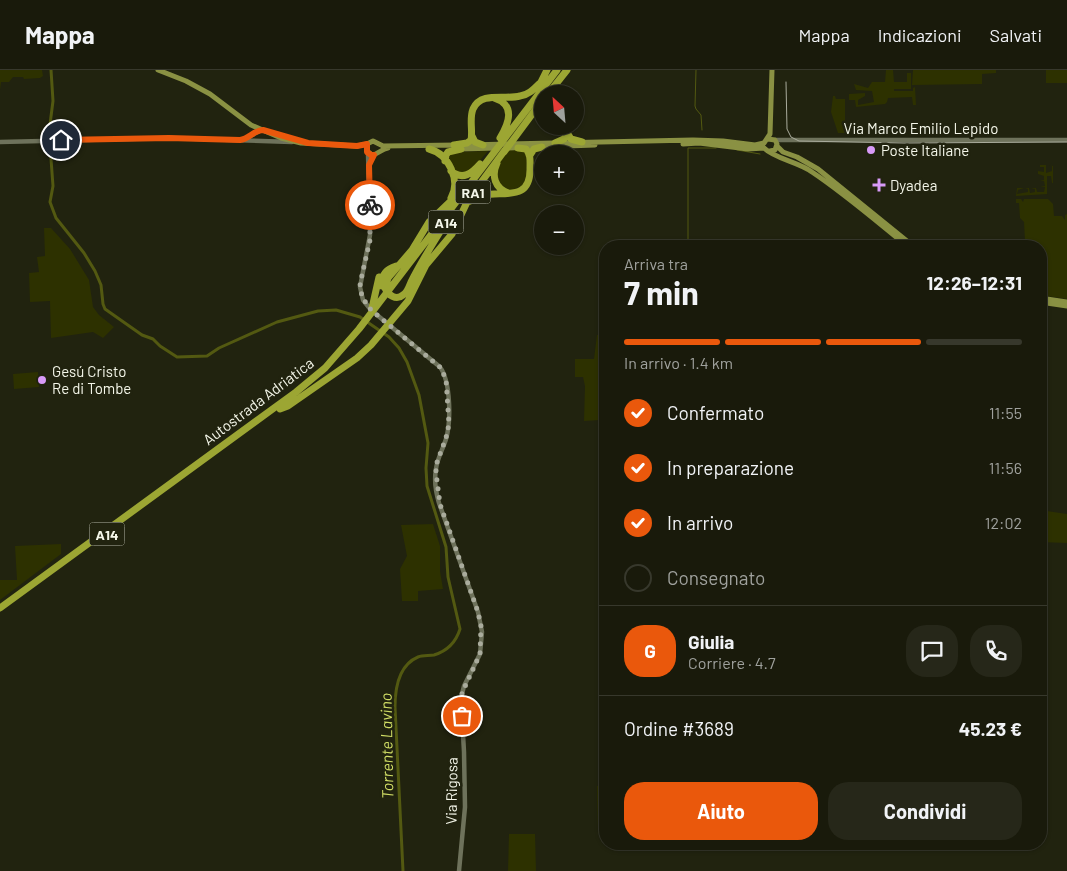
<!DOCTYPE html>
<html lang="it">
<meta charset="utf-8">
<style>
body{margin:0;font-family:Barlow,sans-serif;background:#262719;color:#f1f3f6;height:100vh;display:flex;flex-direction:column;font-size:19px;white-space:nowrap}
*{box-sizing:border-box;margin:0}
p{font-size:16px;color:#9fa19d}
.icon{flex:none;width:28px;height:28px;fill:none;stroke:currentColor;stroke-width:2;stroke-linecap:round;stroke-linejoin:round}
.map{position:relative;flex:1;overflow:hidden}
.side{position:absolute;left:599px;top:170px;width:448px;height:610px;display:flex;flex-direction:column;background:#191a0b;border-radius:20px;box-shadow:0 1px 4px #0004,0 0 0 1px #37382c}
.side>*{flex:none}
.needle{width:32px;rotate:334deg}
.fabs{position:absolute;left:534px;top:15px;display:grid;gap:10px}
.fabs a{display:grid;place-items:center;width:50px;height:50px;border-radius:50%;background:#191a0b;box-shadow:0 1px 4px #0004,0 0 0 1px #37382c;font-size:25px}
.pin{position:absolute;display:grid;place-items:center;width:42px;height:42px;color:#fff;margin:-21px;border:2px solid #fff;border-radius:50%;box-shadow:0 1px 5px #0007}
.courier{position:absolute;display:grid;place-items:center;width:50px;height:50px;margin:-25px;border:4px solid #ea580c;border-radius:50%;background:#fff;color:#222;box-shadow:0 1px 6px #0007}
.head em{font-style:normal;font-weight:700}
.head div{display:flex;flex-direction:column-reverse}
.head{display:flex;align-items:center;justify-content:space-between;height:85px;padding:0 25px}
h1{font-size:32px;font-weight:700;line-height:38px}
.bar{display:grid;grid-template-columns:repeat(4,1fr);gap:8px 5px;align-content:center;height:60px;padding:0 25px}
.bar i{height:6px;border-radius:4px;background:#37382c}
.bar .active{background:#ea580c}
.bar p{grid-column:span 4}
.line{display:flex;align-items:center;gap:12px;padding:0 25px;border-top:1px solid #37382c}
.line div{flex:1}
.round{display:grid;place-items:center;flex:none;width:52px;height:52px;border-radius:20px;background:#262719}
ol{padding:0 25px;list-style:none}
li{display:flex;align-items:center;gap:15px;height:55px}
li p{margin-inline-start:auto}
li .icon{padding:5px;border-radius:50%;background:#ea580c;color:#fff;stroke-width:4}
li:last-child{color:#9fa19d}
li i{width:28px;height:28px;border:2px solid #37382c;border-radius:50%}
.button{display:flex;gap:10px;margin-top:auto;padding:10px 25px}
.button a{flex:1;height:58px;border-radius:20px;background:#ea580c;color:#fff;font-size:20px;font-weight:700;line-height:58px;text-align:center}
.button a+a{background:#262719;color:#f1f3f6}
header{display:flex;align-items:center;gap:30px;box-sizing:border-box;height:70px;padding:0 25px;background:#191a0b;border-bottom:1px solid #37382c}
header strong{font-size:24px}
nav{display:flex;gap:28px;margin-inline-start:auto;font-size:18px}
.map>svg:first-child{display:block}
.green{fill:#2d3100}
.lines{fill:none;stroke-linecap:round;stroke-linejoin:round}
.stream{stroke:#535911;stroke-width:1}
.river{stroke:#535911;stroke-width:3}
.secondary{stroke:#6e725b;stroke-width:4.5}
.primary{stroke:#8a9143;stroke-width:5}
.motorway{stroke:#9ca633;stroke-width:7}
.tram{stroke:#aaac9d;stroke-width:1}
.done{stroke:#aaac9d;stroke-width:5;stroke-dasharray:0 9}
.route{stroke:#ea580c;stroke-width:6}
.poi-dot{fill:#d89af8;stroke:#21230f;stroke-width:2}
.labels{text-anchor:middle;dominant-baseline:central;stroke-width:5;stroke-linejoin:round;paint-order:stroke}
.shield{fill:#21230f;stroke:#b5b7a8;stroke-width:1}
.shield-label{font-size:14px;font-weight:bold;fill:#f4f6e9}
.street-label{font-size:15px;fill:#f4f6e9;stroke:#21230f}
.poi-label{font-size:15px;fill:#f4f6e9;stroke:#21230f;text-anchor:start}
.water-label{font-size:16px;font-style:italic;fill:#d0dd65;stroke:#21230f}
</style>
<header>
<strong>Mappa</strong>
<nav><a>Mappa</a><a>Indicazioni</a><a>Salvati</a></nav>
</header>
<div class="map">
<svg width="1067" height="801" viewBox="0 0 1067 801">
<rect width="100%" height="100%" fill="#21230f"/>
<path class="green" d="M0,0H42L43,6L40,8L24,9L23,7H13L9,12H1L0,20Z
M886,0H893L894,12H907V3H911V19H894V21H913V18L915,17L916,35H913L912,27L888,28L887,32L885,34L856,37L855,30H849V24L865,23V26L858,30V35L874,32L872,21L856,20L854,14L868,18L872,12H885Z
M913,0H996V3L982,4V14L912,15Z
M1046,0H1067V13H1046Z
M833,26H835L836,29H845V63H838L831,42Z
M518,79L527,82L526,114L510,121L497,112L495,101L507,80Z
M488,81L468,104L454,101L447,85L450,82Z
M1040,95H1046V103L1052,101V96L1049,95L1053,96V113H1052L1051,106H1047V124H1048L1016,126L1017,118H1024L1018,120L1017,124L1028,122V119L1025,118H1029L1030,123L1035,122V119L1031,118H1036L1037,122H1044L1045,117L1040,116H1045L1044,111H1040L1044,110V106L1038,104V101L1044,102V97H1040Z
M1016,129H1021L1023,132L1024,129H1048L1053,134L1054,146H1062L1065,150V145L1067,144V229L1040,225V176H1020V171H1025L1024,152L1020,148L1019,133H1016Z
M44,158H51L70,179L89,210L93,237L99,245L114,257L103,268L93,262L51,268L50,231L30,232L29,203L39,202L37,187L45,186Z
M597,265H605V364H600V350L584,351L585,316L583,307H575V289H594Z
M38,302L39,317L14,319L13,304Z
M1040,440L1067,444V473L1040,472Z
M433,454L440,476V501L443,519L418,521V531H402L400,499L407,486L401,455Z
M61,474V484L0,530V510H17L15,476Z
M597,716H605V763H598Z
M509,764H535L536,801H508Z"/>
<g class="lines">
<path class="stream" d="M696,0L695,36L696,39L701,45L702,60
M737,80L760,84
M688,176V78H716"/>
<path class="river" d="M51,0L53,31L49,62L53,116L50,132L56,148L84,183L95,201L101,215L103,234L105,239L142,265L153,269L160,276L177,287L207,286L219,278L277,252L318,241L336,240L360,247L389,267L399,278L407,292L419,325L428,373L426,398L427,416L446,477L448,507L460,559C456,572 447,581 434,585C429,586 423,585 418,587C399,595 395,619 395,637L403,801"/>
<path class="secondary" d="M245,69L261,60
M775,70H1067
M0,72L169,68L292,72
M368,83L370,165L360,217L363,230L371,240L440,297C451,312 451,352 446,369C443,379 437,389 436,399C434,410 436,423 439,433L478,542L482,562L480,584L464,616L461,628L464,682L465,737L459,801"/>
<path class="primary" d="M158,0L186,11L210,24L251,55L281,68L301,73L357,76L367,74L373,71L383,76L457,75
M768,69L775,70L777,74L775,80L770,81
M367,74V81L372,85C379,84 381,79 388,78
M683,74L699,73L748,79L764,78
M466,75L693,70L723,71L755,75L764,73L770,64L772,0
M777,76L783,82L797,87L818,99L913,176
M506,78L595,75
M764,78C775,89 799,92 812,102C845,124 876,151 907,176
M459,79L498,78
M1040,228L1067,232
M1040,232L1067,236"/>
<path class="motorway" d="M538,18L547,0
M548,24L567,0
M494,28C516,35 509,53 500,68
M563,56L571,69L582,72
M472,66L475,72L483,75
M555,73L564,69L566,65L564,60
M454,75L467,73L471,70C473,60 469,49 473,39C481,21 505,30 520,26C528,25 533,20 539,14
M429,79C449,84 461,111 451,128
M504,82L542,31
M530,85L534,79L542,77
M445,91L446,85L448,82L461,79
M497,93C491,106 495,118 508,123
M451,101C463,111 472,103 480,94
M470,131C491,114 531,139 530,98C530,91 531,85 526,79L518,78
M445,154C433,173 421,192 411,212C409,217 407,223 403,225C396,231 388,225 385,218L388,208L412,180L429,152L456,126
M382,216C381,205 386,199 396,196
M372,238L379,207
M280,339L288,336L357,288L371,275L408,231L426,195L452,164L468,130L505,80
M0,538L296,322L325,298L359,259L557,0"/>
<path class="tram" d="M786,12L787,59L791,67L799,71L904,73L1067,72"/>
</g>
<g class="lines">
<path class="done" d="M370,135V170L360,214L362,227L371,240L440,297L446,309L449,354L446,368L436,395V403L440,434L478,542L481,556L480,584L462,623V646"/>
<path class="route" d="M61,70L169,68L240,70C249,69 254,60 263,60L308,73L357,76L367,74V82L371,85H374L369,95L370,135"/>
</g>
<g class="poi-dot">
<circle cx="871" cy="80" r="5"/>
<path d="M876.5 107.5h5v5h5v5h-5v5h-5v-5h-5v-5h5z"/>
<circle cx="42" cy="310" r="5"/>
</g>
<g class="labels">
<g class="shield">
<rect x="455.5" y="110.5" width="35" height="23" rx="4"/>
<rect x="428.5" y="140.5" width="35" height="23" rx="4"/>
<rect x="89.5" y="452.5" width="35" height="23" rx="4"/>
</g>
<g class="shield-label">
<text x="473" y="122">RA1</text>
<text x="446" y="152">A14</text>
<text x="107" y="464">A14</text>
</g>
<g class="street-label">
<text x="921" y="58">Via Marco Emilio Lepido</text>
<text transform="translate(258 331) rotate(-37)">Autostrada Adriatica</text>
<text transform="translate(451 721) rotate(-89)">Via Rigosa</text>
</g>
<g class="poi-label">
<text x="881" y="80">Poste Italiane</text>
<text x="890" y="115">Dyadea</text>
<text x="52" y="301">Gesú Cristo<tspan x="52" dy="17">Re di Tombe</tspan></text>
</g>
<g class="water-label">
<text transform="translate(386 676) rotate(-91)">Torrente Lavino</text>
</g>
</g>
</svg>
<div class="fabs">
<a><svg class="needle" viewBox="-14 -14 28 28"><path d="M0-13l5 13h-10z" fill="#e53935"/><path d="M0 13l5-13h-10z" fill="#9fa19d"/></svg></a>
<a>+</a>
<a>−</a>
</div>
<div class="pin" style="left:462px;top:646px;background:#ea580c"><svg class="icon" aria-label="bag" viewBox="0 0 24 24"><path d="M5 8h14l-1 12H6zM9 8a3 3 0 0 1 6 0"/></svg></div>
<div class="pin" style="left:61px;top:70px;background:#1f2937"><svg class="icon" aria-label="home" viewBox="0 0 24 24"><path d="M3 11l9-7 9 7M6 9v11h12V9"/></svg></div>
<div class="courier" style="left:370px;top:135px"><svg class="icon" aria-label="bike" viewBox="0 0 24 24"><circle cx="6" cy="16" r="4"/><circle cx="18" cy="16" r="4"/><path d="M6 16l4-8h5l3 8M10 8l3 8H6M13 5h3"/></svg></div>
<section class="side">
<div class="head"><div><h1>7 min</h1><p>Arriva tra</p></div><em>12:26–12:31</em></div>
<div class="bar"><i class="active"></i><i class="active"></i><i class="active"></i><i></i><p>In arrivo · 1.4 km</p></div>
<ol>
<li><svg class="icon" aria-label="check" viewBox="0 0 24 24"><path d="M5 12l5 5 9-10"/></svg>Confermato<p>11:55</p></li>
<li><svg class="icon" aria-label="check" viewBox="0 0 24 24"><path d="M5 12l5 5 9-10"/></svg>In preparazione<p>11:56</p></li>
<li><svg class="icon" aria-label="check" viewBox="0 0 24 24"><path d="M5 12l5 5 9-10"/></svg>In arrivo<p>12:02</p></li>
<li><i></i>Consegnato</li>
</ol>
<div class="line" style="height:90px"><b class="round" style="background:#ea580c;color:#fff">G</b><div><b>Giulia</b><p>Corriere · 4.7</p></div><a class="round"><svg class="icon" aria-label="chat" viewBox="0 0 24 24"><path d="M4 5h16v11H9l-5 4z"/></svg></a><a class="round"><svg class="icon" aria-label="phone" viewBox="0 0 24 24"><path d="M5 4h4l2 5-3 2q2 4 5 5l2-3 5 2v4C11 20 4 13 5 4z"/></svg></a></div>
<div class="line" style="height:65px"><div>Ordine #3689</div><b>45.23 €</b></div>
<div class="button"><a>Aiuto</a><a>Condividi</a></div>
</section>
</div>
